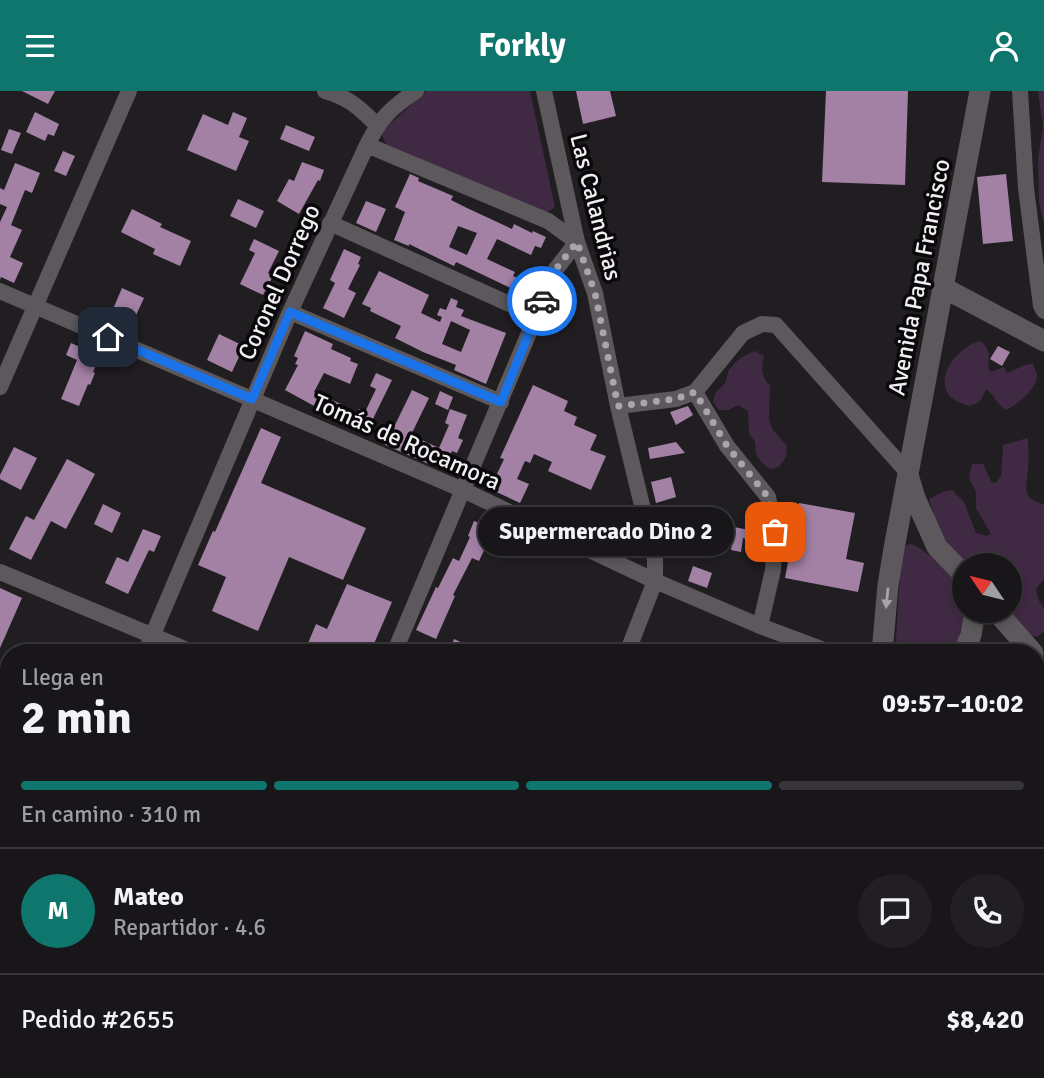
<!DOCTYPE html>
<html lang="es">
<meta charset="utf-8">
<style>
body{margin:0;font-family:Signika,sans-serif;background:#221f22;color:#f1f3f6;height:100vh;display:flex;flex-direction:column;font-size:26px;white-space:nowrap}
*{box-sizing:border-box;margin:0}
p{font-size:23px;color:#9f9fa2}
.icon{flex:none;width:38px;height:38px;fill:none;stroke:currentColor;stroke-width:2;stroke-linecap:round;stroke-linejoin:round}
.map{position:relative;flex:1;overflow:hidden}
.drawer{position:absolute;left:0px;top:553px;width:1045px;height:434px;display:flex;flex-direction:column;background:#191619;border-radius:28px 28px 0 0;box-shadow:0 4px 10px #0003,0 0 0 2px #373538}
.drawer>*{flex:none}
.needle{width:46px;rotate:305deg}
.tools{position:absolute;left:952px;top:462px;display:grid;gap:14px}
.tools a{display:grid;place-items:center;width:70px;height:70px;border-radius:50%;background:#191619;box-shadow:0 4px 10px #0003,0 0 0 2px #373538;font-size:35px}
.pin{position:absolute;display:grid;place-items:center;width:60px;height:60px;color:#fff;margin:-30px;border-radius:14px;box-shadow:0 4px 10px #0006}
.courier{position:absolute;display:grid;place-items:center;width:70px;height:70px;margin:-35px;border:5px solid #1a73e8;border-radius:50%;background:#fff;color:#222;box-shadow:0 2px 9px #0007}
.bubble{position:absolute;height:49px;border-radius:24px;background:#191619;box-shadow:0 4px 10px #0003,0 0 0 2px #373538;font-size:23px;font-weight:800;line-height:49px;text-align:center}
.headline em{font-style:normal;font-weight:800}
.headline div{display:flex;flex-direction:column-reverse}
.headline{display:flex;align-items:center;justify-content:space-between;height:119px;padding:0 21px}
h1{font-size:46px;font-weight:800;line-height:52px}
.bar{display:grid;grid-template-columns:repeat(4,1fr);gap:10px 7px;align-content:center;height:84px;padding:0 21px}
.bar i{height:9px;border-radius:5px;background:#373538}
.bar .current{background:#0f766e}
.bar p{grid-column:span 4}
.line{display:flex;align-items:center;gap:18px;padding:0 21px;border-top:2px solid #373538}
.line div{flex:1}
.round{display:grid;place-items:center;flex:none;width:74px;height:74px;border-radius:37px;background:#221f22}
header{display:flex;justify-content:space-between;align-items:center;height:91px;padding:0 21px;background:#0f766e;color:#fff;font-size:32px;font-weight:800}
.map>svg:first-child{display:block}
.green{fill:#402943}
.building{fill:#a281a5;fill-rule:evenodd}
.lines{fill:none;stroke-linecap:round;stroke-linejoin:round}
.street{stroke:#5c585c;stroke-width:16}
.secondary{stroke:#5c585c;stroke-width:21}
.oneway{fill:#a6a4a7}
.done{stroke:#a8a6a9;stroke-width:7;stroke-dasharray:0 12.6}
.route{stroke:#1a73e8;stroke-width:9}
.labels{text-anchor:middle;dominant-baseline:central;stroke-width:7;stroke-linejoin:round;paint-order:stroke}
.street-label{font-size:24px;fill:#f1eff2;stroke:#0a080a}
</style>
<header><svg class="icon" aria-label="menu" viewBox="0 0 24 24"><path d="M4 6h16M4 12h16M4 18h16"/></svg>Forkly<svg class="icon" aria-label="person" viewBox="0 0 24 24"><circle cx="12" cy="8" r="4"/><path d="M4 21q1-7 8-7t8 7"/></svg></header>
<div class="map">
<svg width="1044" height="987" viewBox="0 0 1044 987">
<rect width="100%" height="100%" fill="#211e21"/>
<path class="green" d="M426,0H530L555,116L546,122L386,53L381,41Z
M1038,0H1044V134L1039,111L1038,68L1043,36Z
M981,250C991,260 989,264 988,277L991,281L1004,276L1007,282C1017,279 1022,273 1033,273C1033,274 1037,283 1037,284C1037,298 1017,314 1006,319C995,312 995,304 986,298C981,310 982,311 969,315C962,312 953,310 949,304C934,283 961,254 981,250Z
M755,260L764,265C761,278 761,285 770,295L769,328L772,338L787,355L786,366L779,376L770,378L762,372L756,363L755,351L749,342L748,320L738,314L729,319H719L713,311C716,296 719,301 725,292C727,289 727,285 728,281C734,270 744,264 755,260Z
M1028,347C1028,357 1029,367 1028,377C1027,395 1020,408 1044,413V488L1036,498L1038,508L1044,518V541L1036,546L1015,538L1010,520V474H964L952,462L946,449L935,439L932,431L933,420L929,408L945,400L952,399L964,411L976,442L986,445L991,443L976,417V401L969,387L972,373H983L992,392L997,391L1001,385L1003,354Z
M911,453C918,455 923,460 929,464C939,471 951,482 957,492C968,514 964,542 951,562H901L898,559L896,546L901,467L905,455Z
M6,609L9,611V705L4,706L0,704V619Z
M1036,958L1043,975L1044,987H1034L1016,980L1012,987H991L987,985V978H1036Z
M9,974V978H48L60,987H0V978Z"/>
<path class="building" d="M22,0H55L48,13Z
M576,0H610L616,25L583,33Z
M826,0H908L905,94L822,91Z
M35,21L59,33L54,45L48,43L45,50L26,41Z
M233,21L247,27L239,46L249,50L236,80L187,59L203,23L228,34Z
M286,34L315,46L309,60L280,48Z
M9,38L21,42L12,63L1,59Z
M63,60L75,65L66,85L54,80Z
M302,71L324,79L320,90L318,89L299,123L277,110L289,88L294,90Z
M15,72L40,82L32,102L25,99L11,134L22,139L10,166L23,172L14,192L1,186L0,189V131L7,116L0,113V97L4,99Z
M410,83L419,87L418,90L453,105L451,109L467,117L512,138L514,133L532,142L533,140L546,146L541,157L535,155L531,164L497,148L487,168L515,181L513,185L522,189L517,200L456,171L454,175L409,153V155L394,149L405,121L395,116ZM458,135L477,142L467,164L449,156Z
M1006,83L1013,150L983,153L977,86Z
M238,108L264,120L256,137L230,125Z
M366,110L386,118L376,141L356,132Z
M132,118L162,133L160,136L191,150L180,175L153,163L155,158L121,141Z
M254,148L279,160L268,182L273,185L263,204L240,193L255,162L249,159Z
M344,158L361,166L358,173L360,174L348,198L356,202L344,227L323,217L335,192L330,189Z
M379,180L429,204L421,222L440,231L442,226L437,224L440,217L446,219L451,207L458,210L456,216L464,219L461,225L506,242L486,293L454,279L456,274L423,261L395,247L401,235L370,220L371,217L362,213ZM451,230L470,239L461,261L442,253Z
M122,197L144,207L131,235L110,225Z
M305,240L333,253L331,258L351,267L350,270L358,273L350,293L324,282L314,301L341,313L336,324L316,316L285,299L298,274L295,273L298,267L294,265Z
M219,243L244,255L232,281L207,269Z
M71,252L100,265L93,281L95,282L90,294L88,293L79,315L61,308L77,269L66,264Z
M998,255L1010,261L1002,275L990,268Z
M376,282L392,289L368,338L354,330L359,318L365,321L376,298L370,295Z
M533,294L568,310L564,320L577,326L574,334L597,344L590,359L606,365L591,399L548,380L552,371L534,363L530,372L525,370L517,388L529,393L520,412L490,398L504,368L500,367Z
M412,299L429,307L411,344L439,357L449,334L445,332L450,318L467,324L458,347L463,349L457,362L452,360L446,375L434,369L431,374L383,353L392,335L394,336Z
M440,300L453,306L448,319L435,313Z
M688,315L693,324L676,334L670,321Z
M261,337L281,346L261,392L366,437L343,489L289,466L258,540L212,520L226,486L198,474L213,440L215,441Z
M676,351L685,362L650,368L648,357Z
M14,356L37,367L21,399L0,388V384Z
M67,368L95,383L66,438L51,430L31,469L9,458L26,425L34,429Z
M671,386L676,406L656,412L651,391Z
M799,412L855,422L846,468L864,472L858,501L785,487Z
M103,413L121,422L112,442L94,433Z
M590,425L608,435L603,444L585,434Z
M474,430L494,438L479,470L472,467L453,504L455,505L436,548L416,539L436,496L438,497L453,467L459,470L470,446L468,445Z
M729,435L759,441L757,450L743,447L741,461L731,459L733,445L727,444Z
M143,438L161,445L154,461L149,459L128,503L105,492L117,466L128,471Z
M673,438L677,454L664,457L661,441Z
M701,450L705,462L694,465L691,453Z
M693,475L712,482L707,497L688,490Z
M347,493L392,511L370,562H304L316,533L327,538Z
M0,497L22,507L0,557Z
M454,548L485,562H448Z"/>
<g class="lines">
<path class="street" d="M325,0C350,7 359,17 377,34
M544,0L577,151L595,202L618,315L655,468V490L627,562
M1020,0L1026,97L1041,215L1044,220
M367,54L548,130L577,151L556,178L394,562
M330,132L536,225
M0,200L463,399L655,490L760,535L832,562
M290,221L501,311
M0,296L129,0
M695,301L727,355L768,406L775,441L773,479L760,535
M618,315L676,308L695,301L743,242L762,233L776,234L908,382
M0,481L194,562
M145,562L290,221L367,54C381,26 391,17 416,0
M1036,742L1044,722
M1036,818L1044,821
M0,892L9,872
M0,932L9,936
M104,978L124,987
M853,978L871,987
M209,987L213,978
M467,987L471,978
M760,987L764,978
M931,987L935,978"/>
<path class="secondary" d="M944,197L1044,250
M909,387L915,407L937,456L964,484
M996,520L1033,562
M882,562L888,494L895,452L980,0
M963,562L971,544L975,520
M1036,575L1044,578
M715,987L718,978"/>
</g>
<defs><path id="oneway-solid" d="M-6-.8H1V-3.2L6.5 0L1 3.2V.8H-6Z" transform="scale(1.75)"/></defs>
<use class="oneway" href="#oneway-solid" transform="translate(887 507) rotate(96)"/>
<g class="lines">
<path class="done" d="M542,210L556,178L577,151L595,202L618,315L676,308L695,301L727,355L768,406L775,441"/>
<path class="route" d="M108,246L252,308L290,221L501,311L542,210"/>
</g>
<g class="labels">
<g class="street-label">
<text transform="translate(596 116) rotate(76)">Las Calandrias</text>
<text transform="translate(919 186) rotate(-79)">Avenida Papa Francisco</text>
<text transform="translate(279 191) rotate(-66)">Coronel Dorrego</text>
<text transform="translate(407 351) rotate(24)">Tomás de Rocamora</text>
</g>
</g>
</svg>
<div class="tools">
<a><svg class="needle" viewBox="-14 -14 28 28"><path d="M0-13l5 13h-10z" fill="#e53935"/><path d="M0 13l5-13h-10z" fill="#9f9fa2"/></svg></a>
</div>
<div class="pin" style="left:775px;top:441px;background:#ea580c"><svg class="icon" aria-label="bag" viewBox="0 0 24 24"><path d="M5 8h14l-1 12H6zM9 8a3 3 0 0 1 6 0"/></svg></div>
<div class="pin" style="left:108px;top:246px;background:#1f2937"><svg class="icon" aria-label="home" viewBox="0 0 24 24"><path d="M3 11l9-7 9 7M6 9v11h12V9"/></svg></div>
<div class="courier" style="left:542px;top:210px"><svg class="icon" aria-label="car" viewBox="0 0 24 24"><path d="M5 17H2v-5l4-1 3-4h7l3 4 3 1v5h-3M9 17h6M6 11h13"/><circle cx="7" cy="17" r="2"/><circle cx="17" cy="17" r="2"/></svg></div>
<div class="bubble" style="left:478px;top:416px;width:256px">Supermercado Dino 2</div>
<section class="drawer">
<div class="headline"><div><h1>2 min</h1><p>Llega en</p></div><em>09:57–10:02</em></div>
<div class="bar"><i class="current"></i><i class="current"></i><i class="current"></i><i></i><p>En camino · 310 m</p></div>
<div class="line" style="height:126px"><b class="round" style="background:#0f766e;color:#fff">M</b><div><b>Mateo</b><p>Repartidor · 4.6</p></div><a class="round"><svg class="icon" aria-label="chat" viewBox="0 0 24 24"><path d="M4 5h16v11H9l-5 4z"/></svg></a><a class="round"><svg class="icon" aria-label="phone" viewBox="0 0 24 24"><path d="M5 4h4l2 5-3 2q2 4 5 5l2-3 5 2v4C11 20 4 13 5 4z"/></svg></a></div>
<div class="line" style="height:91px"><div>Pedido #2655</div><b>$8,420</b></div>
</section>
</div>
